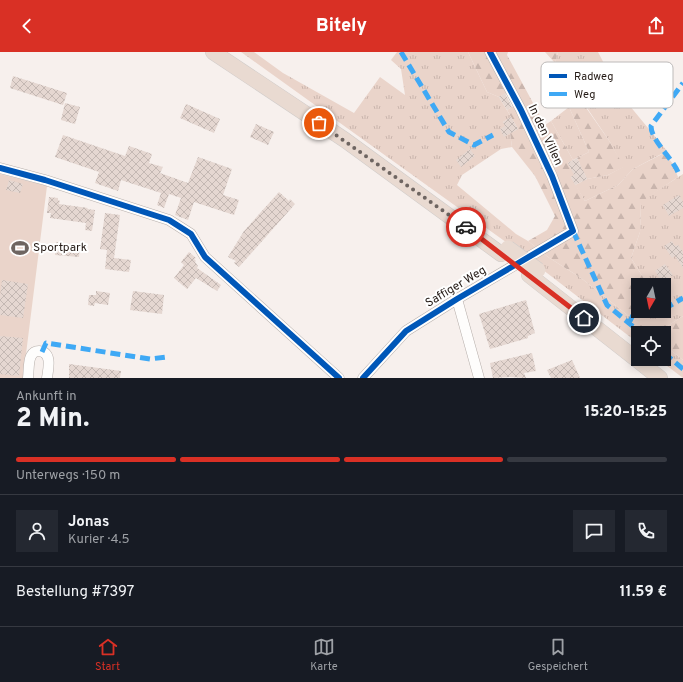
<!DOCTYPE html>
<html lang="de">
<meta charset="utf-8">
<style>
body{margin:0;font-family:Overpass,sans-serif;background:#242831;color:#f1f3f6;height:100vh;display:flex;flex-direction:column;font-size:15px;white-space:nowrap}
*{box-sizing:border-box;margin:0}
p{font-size:13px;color:#9ea1a6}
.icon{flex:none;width:22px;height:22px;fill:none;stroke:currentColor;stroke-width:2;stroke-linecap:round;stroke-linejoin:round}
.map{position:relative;height:326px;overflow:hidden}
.drawer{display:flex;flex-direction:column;background:#171b24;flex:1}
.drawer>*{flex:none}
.needle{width:26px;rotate:189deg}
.controls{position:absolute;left:631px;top:226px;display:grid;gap:8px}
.controls a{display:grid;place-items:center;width:40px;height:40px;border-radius:0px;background:#171b24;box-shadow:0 2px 10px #0003;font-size:20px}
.pin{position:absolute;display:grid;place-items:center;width:34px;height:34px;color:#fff;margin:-17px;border:2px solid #fff;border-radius:50%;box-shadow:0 1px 4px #0007}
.courier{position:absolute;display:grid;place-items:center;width:40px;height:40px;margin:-20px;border:3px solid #d93025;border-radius:50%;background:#fff;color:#222;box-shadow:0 1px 5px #0007}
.summary em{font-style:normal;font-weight:800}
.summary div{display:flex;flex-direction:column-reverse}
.summary{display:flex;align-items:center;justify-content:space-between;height:68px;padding:0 16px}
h1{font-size:26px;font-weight:800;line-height:30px}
.bar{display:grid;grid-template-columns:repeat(4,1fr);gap:6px 4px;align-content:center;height:48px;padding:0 16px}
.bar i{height:5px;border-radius:3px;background:#363941}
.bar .current{background:#d93025}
.bar p{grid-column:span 4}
.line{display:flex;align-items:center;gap:10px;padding:0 16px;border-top:1px solid #363941}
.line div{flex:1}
.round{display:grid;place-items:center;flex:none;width:42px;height:42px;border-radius:0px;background:#242831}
header{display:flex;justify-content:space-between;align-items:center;height:52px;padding:0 16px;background:#d93025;color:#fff;font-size:18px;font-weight:800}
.menu{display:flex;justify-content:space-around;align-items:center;height:56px;border-top:1px solid #363941;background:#171b24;font-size:11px;color:#9ea1a6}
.menu a{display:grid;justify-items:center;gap:2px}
.menu .current{color:#d93025}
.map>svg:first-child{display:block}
.grass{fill:url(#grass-tufts)}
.forest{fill:url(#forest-firs)}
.garden{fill:#ead4ca}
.building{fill:url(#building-cross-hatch)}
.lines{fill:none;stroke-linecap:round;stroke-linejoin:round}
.minor-casing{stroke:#b7afab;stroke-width:11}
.highway-casing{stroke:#d0ccca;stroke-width:16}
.minor{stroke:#fefdfc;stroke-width:10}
.highway{stroke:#e9dad1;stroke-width:15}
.highway-bridge-casing{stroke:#d0ccca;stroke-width:16;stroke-linecap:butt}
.highway-bridge{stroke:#e9dad1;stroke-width:15}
.quiet{stroke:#3fa9f5;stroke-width:5;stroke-dasharray:10 5;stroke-linecap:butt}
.cycleway-casing{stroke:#fff;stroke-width:8}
.cycleway{stroke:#0057b8;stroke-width:6}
.done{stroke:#6e6561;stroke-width:4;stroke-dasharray:0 7.2}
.route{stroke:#d93025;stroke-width:5}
.labels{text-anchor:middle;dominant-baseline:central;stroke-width:4;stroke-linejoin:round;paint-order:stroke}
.street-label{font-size:12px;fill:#241a15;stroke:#fff}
.poi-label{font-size:12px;fill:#241a15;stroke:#fff;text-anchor:start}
.key{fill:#fff;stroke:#bdbab9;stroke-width:1}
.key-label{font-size:11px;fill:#241a15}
</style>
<header><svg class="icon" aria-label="back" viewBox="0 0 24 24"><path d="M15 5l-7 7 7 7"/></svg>Bitely<svg class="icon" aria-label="share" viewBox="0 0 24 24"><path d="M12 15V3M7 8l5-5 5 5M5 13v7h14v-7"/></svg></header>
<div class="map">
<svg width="683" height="326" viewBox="0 0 683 326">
<defs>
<pattern id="grass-tufts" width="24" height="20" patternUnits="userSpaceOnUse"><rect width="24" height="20" fill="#ead4ca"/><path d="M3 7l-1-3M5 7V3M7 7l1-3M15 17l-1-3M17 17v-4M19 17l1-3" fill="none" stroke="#c9b5ad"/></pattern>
<pattern id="forest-firs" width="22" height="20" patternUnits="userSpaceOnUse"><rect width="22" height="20" fill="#ead4ca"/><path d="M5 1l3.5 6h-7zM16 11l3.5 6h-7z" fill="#c9b5ad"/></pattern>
<pattern id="building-cross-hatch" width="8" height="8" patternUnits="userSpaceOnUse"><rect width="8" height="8" fill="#e5d7d1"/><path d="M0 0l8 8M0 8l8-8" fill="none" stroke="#c4b8b3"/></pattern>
</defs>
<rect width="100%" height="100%" fill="#f7f0ed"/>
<path class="grass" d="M241,0H254L283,21L354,61L380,25L405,43L401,17L391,8L397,0H468L487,40L499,45L511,65L503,70L510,81L512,95L501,97L462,123L457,133L516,182L528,189L548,205L581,226L630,265L646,259H664V233H648L631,206L640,180L641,149L683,122V264L657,281H638V291L521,201Z
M558,0H598L620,42L667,99L633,117L618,133L585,149L575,133L587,127L608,123L623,115L610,90L581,47L574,52L575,45L555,11Z
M569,55L589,100L573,108L551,69Z
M664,293L683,308V326L658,307H664Z"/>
<path class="forest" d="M468,0H508L507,3L545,73L551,69L573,108L568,111L571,117L580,112L577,106L589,100L569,55L580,47L610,90L624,115L608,123L587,127L583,119L571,125L585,149L618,133L633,117L664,101L673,112L678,125L641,150L640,180L631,206L648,233H638V259H646L630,265L581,226L548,205L528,189L547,178L555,164L535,124L512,95L510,81L518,77L507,58L515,53L508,40L499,45L487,40Z
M545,0H558L555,11Z
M683,264V308L664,293V281H657Z"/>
<path class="garden" d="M0,122L47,134L23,326H0Z"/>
<path class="building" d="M13,24L67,41L63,53L10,36Z
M505,41L512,55L507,58L499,45Z
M65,51L80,55L75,72L61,68Z
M186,52L220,67L214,81L180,66Z
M511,65L518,77L504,85L500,77L505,74L503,70Z
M256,72L274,80L268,93L250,85Z
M63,83L125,104L129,94L152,102L149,111L163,115L160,121L188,131L198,105L232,117L223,143L239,148L234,163L194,150L188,168L175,163L181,146L169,142L164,156L157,153L161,141L121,128L118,139L95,131L99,120L55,105Z
M470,97L475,104L461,115L456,108Z
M577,106L587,127L575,133L571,125L574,123L568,111Z
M9,128L23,132L20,141L6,138Z
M279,140L289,149L290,147L295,152L239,215L234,211L236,209L228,205L244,179Z
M679,143L683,150V156L669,164L663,153Z
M49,145L58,146V148L60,149L59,152L88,156L87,157L95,158L92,179L85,178L86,171L50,166L51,161H47Z
M105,161L120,163L114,206L131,208L129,220L105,217L107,198L100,197Z
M672,189L675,194L678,193L683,200V216L675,204L672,206L664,194Z
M56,190L80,193L79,205L55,203Z
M189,200L196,206L194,207L196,209L195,210L198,214L197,216L221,233L217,239L196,226L187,237L174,226L184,213L181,210Z
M665,212L673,223L662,230L655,219Z
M2,228L28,232L23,266L0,263V244Z
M96,239L110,241L108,253L95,251L94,254L88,253L89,243H96Z
M133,239L164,243L162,262L130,258Z
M526,248L535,281L528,284V286L490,297L479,262Z
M0,284L23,286L19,324L0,322Z
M532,301L536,319L524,321L526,326L510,325L493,326L490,311Z
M572,308L580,326H551L547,318Z
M69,312L121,319L120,326H69Z"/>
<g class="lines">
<g class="minor-casing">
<path id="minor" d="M0,116L45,128L169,168L191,182L205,205L339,326
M457,247L479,326
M28,326C29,319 28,310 31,304C33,300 36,299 39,299C53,300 48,318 47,326
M363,326L406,279L457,247L573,179L552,124L521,58L490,0"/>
</g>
<g class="highway-casing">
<path id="highway" d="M213,0L345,88L501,202
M529,223L660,326"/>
</g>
<use href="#minor" class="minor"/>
<use href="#highway" class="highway"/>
<g class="highway-bridge-casing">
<path id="highway-bridge" d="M508,196L538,218"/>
</g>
<use href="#highway-bridge" class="highway-bridge"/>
<path class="quiet" d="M401,0L449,80L474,93L493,83
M678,120C672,106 651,88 651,74L683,31
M573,179L607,253L641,281
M664,257L683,246
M629,271L633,263L654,262L660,259
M42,300L46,291L150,307L166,305
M664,301L683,317"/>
<g class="cycleway-casing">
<path id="cycleway" d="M0,116L45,128L169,168L191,182L205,205L339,326
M363,326L406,279L457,247L573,179L552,124L521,58L490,0"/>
</g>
<use href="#cycleway" class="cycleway"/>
</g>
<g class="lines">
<path class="done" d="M319,71L466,175"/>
<path class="route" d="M466,175L584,266"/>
</g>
<defs>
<g id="stadium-bare" transform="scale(1.38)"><path d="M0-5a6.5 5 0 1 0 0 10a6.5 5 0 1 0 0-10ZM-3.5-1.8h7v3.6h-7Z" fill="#6e6561" stroke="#fff" stroke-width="2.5" paint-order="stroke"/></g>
</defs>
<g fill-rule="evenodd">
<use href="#stadium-bare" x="20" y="196"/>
</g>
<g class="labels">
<g class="street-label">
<text transform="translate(545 83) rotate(65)">In den Villen</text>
<text transform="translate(456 235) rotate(-31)">Saffiger Weg</text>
</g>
<g class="poi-label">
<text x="33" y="196">Sportpark</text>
</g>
</g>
<rect x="541" y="10" width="132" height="46" rx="6" class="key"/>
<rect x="549" y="22" width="18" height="4" fill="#0057b8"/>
<rect x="549" y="40" width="18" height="4" fill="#3fa9f5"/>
<g class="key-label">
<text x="574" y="28">Radweg</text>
<text x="574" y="46">Weg</text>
</g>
</svg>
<div class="controls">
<a><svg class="needle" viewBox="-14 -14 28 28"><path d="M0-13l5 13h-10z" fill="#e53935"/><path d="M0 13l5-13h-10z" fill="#9ea1a6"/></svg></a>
<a><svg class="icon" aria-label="locate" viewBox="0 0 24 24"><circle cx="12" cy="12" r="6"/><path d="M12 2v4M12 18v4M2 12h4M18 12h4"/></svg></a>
</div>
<div class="pin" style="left:319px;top:71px;background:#ea580c"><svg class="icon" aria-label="bag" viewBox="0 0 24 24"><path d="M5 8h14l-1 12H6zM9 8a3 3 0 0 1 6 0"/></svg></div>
<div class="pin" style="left:584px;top:266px;background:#1f2937"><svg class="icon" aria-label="home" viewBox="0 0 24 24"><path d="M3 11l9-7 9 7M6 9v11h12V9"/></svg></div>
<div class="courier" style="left:466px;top:175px"><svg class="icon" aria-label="car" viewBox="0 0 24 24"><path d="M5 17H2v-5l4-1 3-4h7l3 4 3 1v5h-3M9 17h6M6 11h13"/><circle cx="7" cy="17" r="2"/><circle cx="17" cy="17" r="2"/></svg></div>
</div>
<section class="drawer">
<div class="summary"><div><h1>2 Min.</h1><p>Ankunft in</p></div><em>15:20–15:25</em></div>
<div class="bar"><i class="current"></i><i class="current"></i><i class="current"></i><i></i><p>Unterwegs · 150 m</p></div>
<div class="line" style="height:72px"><a class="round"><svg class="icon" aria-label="person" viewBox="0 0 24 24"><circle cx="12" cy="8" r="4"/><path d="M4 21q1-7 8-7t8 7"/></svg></a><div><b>Jonas</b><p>Kurier · 4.5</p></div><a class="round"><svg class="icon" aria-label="chat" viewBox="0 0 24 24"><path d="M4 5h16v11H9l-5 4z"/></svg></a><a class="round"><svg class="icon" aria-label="phone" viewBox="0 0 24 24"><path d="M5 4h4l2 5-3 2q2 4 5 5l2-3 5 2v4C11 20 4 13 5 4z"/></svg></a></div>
<div class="line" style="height:52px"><div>Bestellung #7397</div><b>11.59 €</b></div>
</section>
<nav class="menu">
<a class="current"><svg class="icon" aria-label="home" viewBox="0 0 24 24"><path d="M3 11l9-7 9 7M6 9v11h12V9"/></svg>Start</a>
<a><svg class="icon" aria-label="map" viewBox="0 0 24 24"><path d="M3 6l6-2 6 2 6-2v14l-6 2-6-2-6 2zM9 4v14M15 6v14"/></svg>Karte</a>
<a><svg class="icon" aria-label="saved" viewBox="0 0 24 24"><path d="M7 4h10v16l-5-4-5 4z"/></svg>Gespeichert</a>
</nav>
